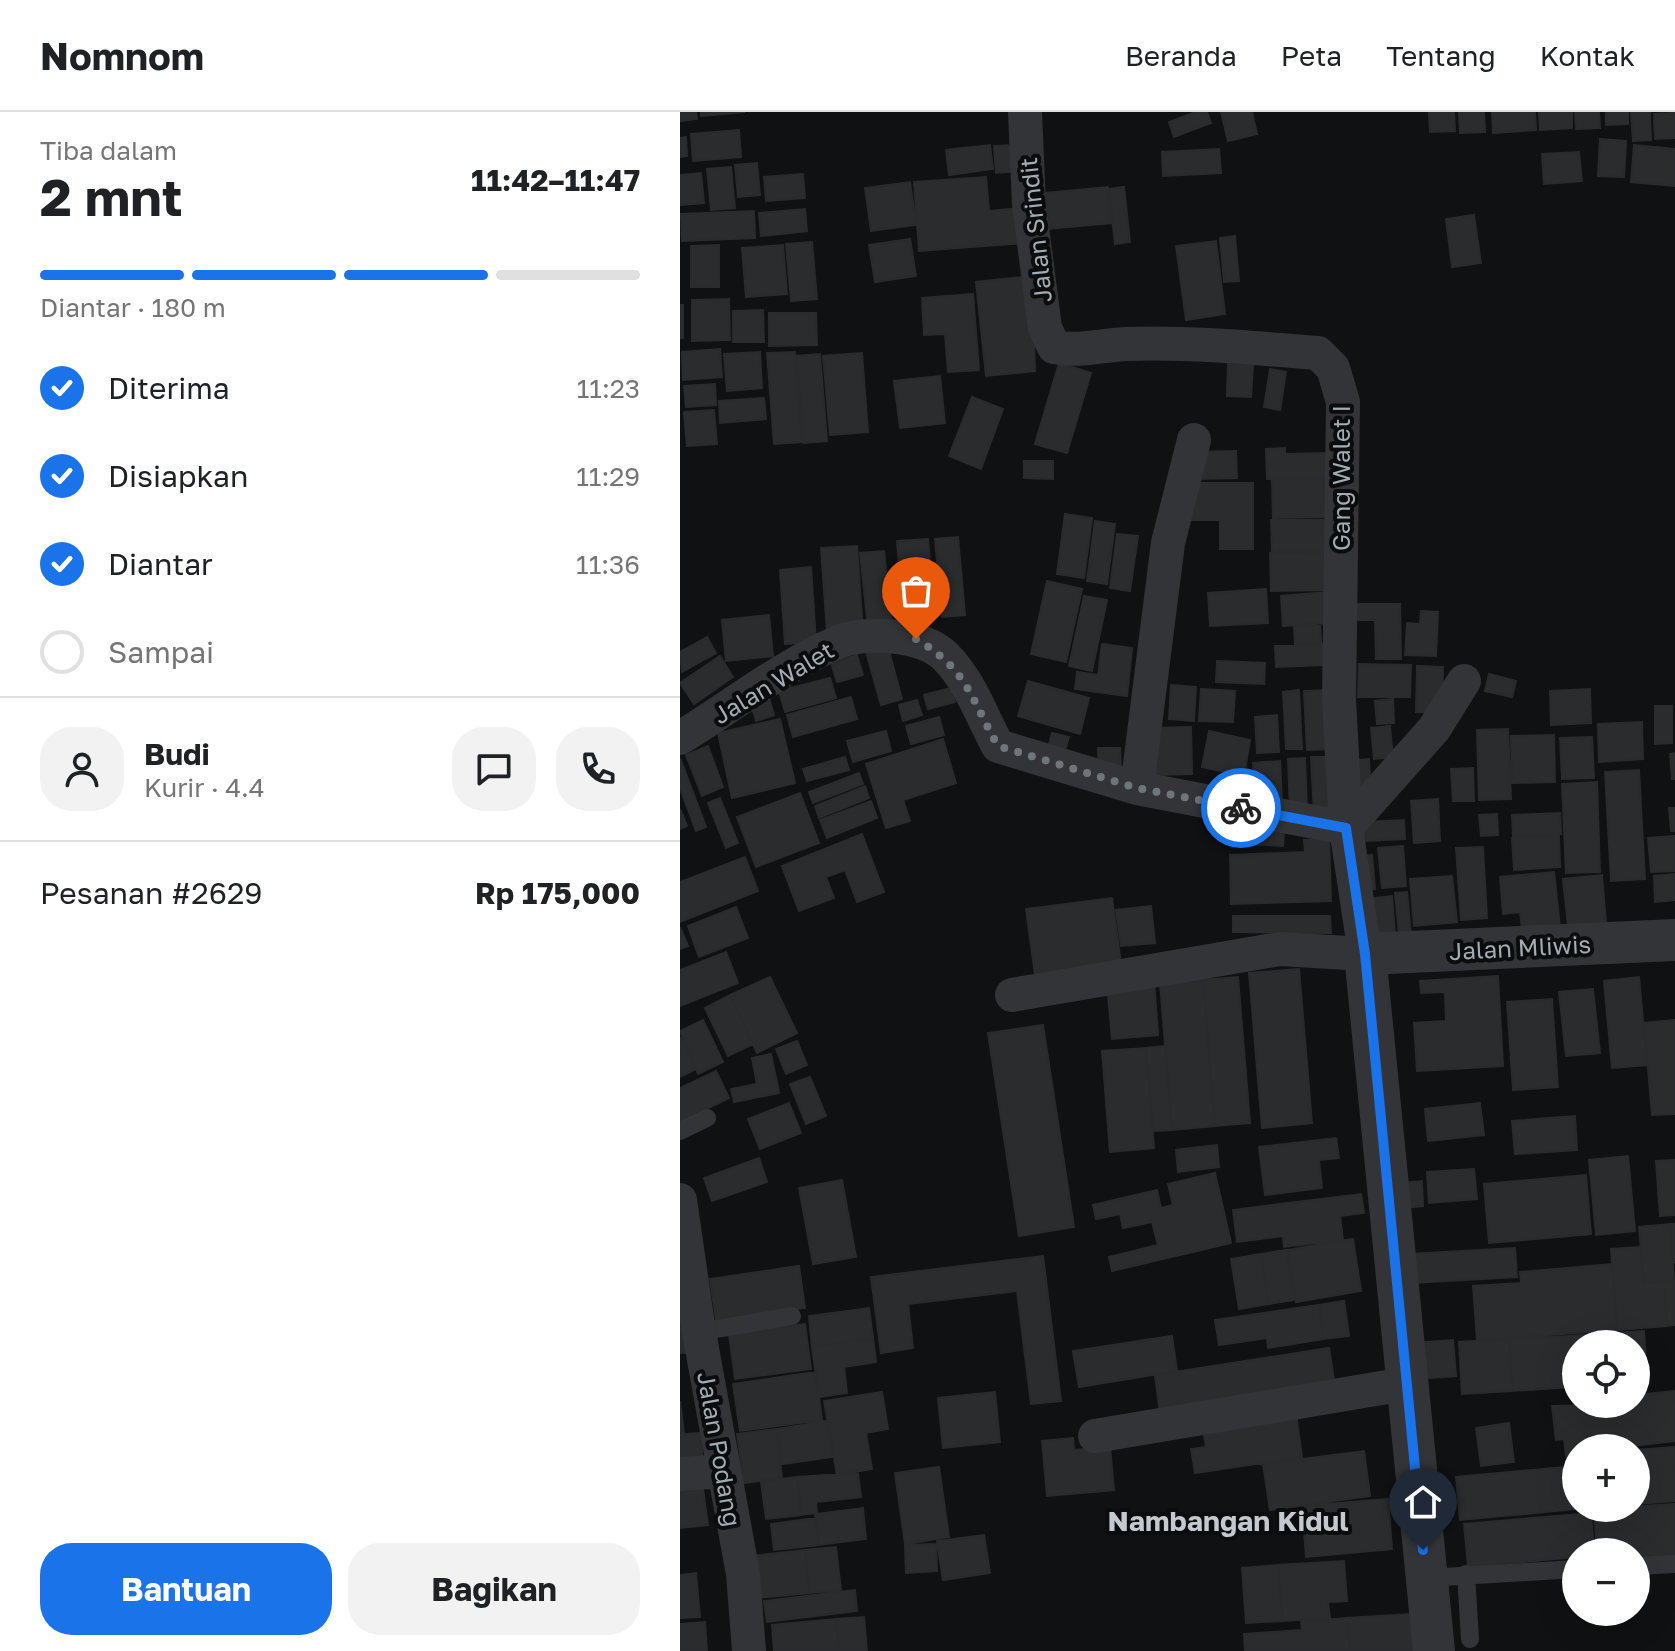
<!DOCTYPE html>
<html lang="id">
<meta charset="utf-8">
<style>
body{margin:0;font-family:"Golos Text",sans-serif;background:#f2f2f2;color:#202124;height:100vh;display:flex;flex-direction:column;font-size:30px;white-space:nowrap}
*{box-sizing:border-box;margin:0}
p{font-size:26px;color:#757577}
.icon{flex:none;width:44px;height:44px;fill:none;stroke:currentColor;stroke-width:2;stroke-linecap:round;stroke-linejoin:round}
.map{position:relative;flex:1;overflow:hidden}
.sheet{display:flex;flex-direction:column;background:#fff;width:680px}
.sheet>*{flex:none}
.tools{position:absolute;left:882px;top:1218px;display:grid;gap:16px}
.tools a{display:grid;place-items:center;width:88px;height:88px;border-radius:50%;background:#fff;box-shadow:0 8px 32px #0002;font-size:40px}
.pin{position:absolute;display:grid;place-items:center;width:68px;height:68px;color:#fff;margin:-82px -34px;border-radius:50% 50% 50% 0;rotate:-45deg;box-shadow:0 0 8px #0007}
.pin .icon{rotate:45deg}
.courier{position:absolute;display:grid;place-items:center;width:80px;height:80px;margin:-40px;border:6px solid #1a73e8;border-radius:50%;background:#fff;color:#222;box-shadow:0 2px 10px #0007}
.head em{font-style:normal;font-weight:700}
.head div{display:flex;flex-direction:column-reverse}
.head{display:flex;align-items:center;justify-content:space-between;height:136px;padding:0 40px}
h1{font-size:52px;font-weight:700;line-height:60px}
.bar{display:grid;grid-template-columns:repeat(4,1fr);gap:12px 8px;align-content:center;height:96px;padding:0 40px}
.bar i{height:10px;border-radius:6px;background:#e0e0e0}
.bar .active{background:#1a73e8}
.bar p{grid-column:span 4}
.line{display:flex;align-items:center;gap:20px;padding:0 40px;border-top:2px solid #e0e0e0}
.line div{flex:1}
.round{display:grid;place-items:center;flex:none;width:84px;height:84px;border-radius:32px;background:#f2f2f2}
ol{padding:0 40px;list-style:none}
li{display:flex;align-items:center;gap:24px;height:88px}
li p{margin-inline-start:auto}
li .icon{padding:8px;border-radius:50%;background:#1a73e8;color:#fff;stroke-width:4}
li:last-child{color:#757577}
li i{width:44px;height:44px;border:4px solid #e0e0e0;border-radius:50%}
.action{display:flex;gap:16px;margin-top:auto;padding:16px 40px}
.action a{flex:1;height:92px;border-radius:32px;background:#1a73e8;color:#fff;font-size:32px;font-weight:700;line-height:92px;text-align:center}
.action a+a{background:#f2f2f2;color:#202124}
header{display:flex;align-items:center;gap:48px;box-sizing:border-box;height:112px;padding:0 40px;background:#fff;border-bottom:2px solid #e0e0e0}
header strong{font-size:38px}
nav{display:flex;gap:44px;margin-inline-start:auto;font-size:28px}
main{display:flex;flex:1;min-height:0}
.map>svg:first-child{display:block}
.building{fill:#2b2c2e;stroke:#2a2b2e;stroke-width:2}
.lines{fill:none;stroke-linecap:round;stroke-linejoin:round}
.service{stroke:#323437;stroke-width:18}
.minor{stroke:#323437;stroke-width:34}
.tertiary{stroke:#323437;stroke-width:42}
.done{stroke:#6f767a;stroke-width:8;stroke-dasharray:0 14.4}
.route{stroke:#1a73e8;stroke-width:10}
.labels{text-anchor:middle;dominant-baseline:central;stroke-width:8;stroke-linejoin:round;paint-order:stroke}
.street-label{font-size:24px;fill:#a2acb2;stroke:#0b0c0d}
.quarter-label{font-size:28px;font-weight:bold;fill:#c3c9ce;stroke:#0b0c0d}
</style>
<header>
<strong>Nomnom</strong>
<nav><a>Beranda</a><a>Peta</a><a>Tentang</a><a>Kontak</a></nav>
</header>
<main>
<section class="sheet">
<div class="head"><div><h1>2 mnt</h1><p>Tiba dalam</p></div><em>11:42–11:47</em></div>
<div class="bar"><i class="active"></i><i class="active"></i><i class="active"></i><i></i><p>Diantar · 180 m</p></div>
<ol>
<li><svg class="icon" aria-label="check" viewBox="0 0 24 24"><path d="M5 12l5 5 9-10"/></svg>Diterima<p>11:23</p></li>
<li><svg class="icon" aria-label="check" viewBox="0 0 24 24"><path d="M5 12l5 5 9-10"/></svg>Disiapkan<p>11:29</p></li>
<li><svg class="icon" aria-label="check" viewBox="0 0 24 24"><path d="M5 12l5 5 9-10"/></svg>Diantar<p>11:36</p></li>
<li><i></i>Sampai</li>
</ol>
<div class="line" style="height:144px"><a class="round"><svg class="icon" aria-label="person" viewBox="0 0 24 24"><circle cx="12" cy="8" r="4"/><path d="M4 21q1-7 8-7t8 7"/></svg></a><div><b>Budi</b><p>Kurir · 4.4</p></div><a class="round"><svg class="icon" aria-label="chat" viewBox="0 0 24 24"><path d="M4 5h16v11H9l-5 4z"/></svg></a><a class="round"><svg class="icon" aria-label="phone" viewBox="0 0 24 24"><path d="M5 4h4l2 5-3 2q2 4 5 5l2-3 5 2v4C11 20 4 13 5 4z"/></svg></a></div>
<div class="line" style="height:104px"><div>Pesanan #2629</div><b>Rp 175,000</b></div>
<div class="action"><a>Bantuan</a><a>Bagikan</a></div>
</section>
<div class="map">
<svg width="995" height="1539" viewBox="0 0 995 1539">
<rect width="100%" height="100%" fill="#101112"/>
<path class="building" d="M0,0H16L17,7L0,9Z
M21,0H65L21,4Z
M516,0H527L531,11L494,25L489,10Z
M541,0H572L577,22L548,29Z
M749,0H774L775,19L750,20Z
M779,0H804L805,20L780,21Z
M812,0H855L856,18L813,21Z
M859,0H892V16L860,18Z
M895,0H919L920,16L896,17Z
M926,0H948V12L926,13Z
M951,0H970L971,28L953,29Z
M995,1V26L975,27L974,2Z
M59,18L61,45L13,49L11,22Z
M6,25L7,44L0,45V26Z
M920,27L946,29L944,65L918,64Z
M310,33L313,57L269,63L266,38Z
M341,33L342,59L316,61L314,34Z
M954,33L995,37V74L951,70Z
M539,37L541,61L483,64L482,40Z
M899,40L902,69L864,72L862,42Z
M77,51L80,83L58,85L55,53Z
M51,55L55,96L31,98L27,57Z
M21,61L24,91L0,93V63Z
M123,62L125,86L86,89L84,65Z
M306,65L309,99L342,96L344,131L239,139L234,70Z
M230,70L236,113L191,119L185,76Z
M428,75L431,111L368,117L365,81Z
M444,75L450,130L435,132L429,77Z
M125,97L127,119L81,124L79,101Z
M74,99L75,126L2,129L1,102Z
M794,103L801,151L772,155L766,107Z
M555,124L559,169L544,170L540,126Z
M230,127L236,164L195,170L189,133Z
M536,129L545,202L506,208L496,134Z
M132,130L137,187L111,189L106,132Z
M39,133V175H11V134Z
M103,133L107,182L66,185L62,136Z
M352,164L355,259L306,264L296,170Z
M293,182L299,258L268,260L265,222L244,223L242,186Z
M49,187L50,228L12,229V188Z
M0,193H3V226H0Z
M83,198L84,230H53V199Z
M89,201H136L137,233L89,234Z
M40,237L42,265L3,268L2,240Z
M80,240L82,276L47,279L44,242Z
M115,240L122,330L94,332L87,241Z
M182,241L188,320L150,323L143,244Z
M140,242L147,329L124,331L116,244Z
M379,251L411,261L387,341L355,332Z
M548,252L573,253L571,285L547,284Z
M590,257L606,260L600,298L584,295Z
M260,264L265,311L220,316L214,269Z
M35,272L36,293L6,295L4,274Z
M292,285L323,297L301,357L269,344Z
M84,286L86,307L40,311L39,289Z
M34,298L37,332L7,334L4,300Z
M605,336V342L648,341L649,365L587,367L586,337Z
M556,339L557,366L518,367L516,340Z
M344,349H373V367L344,366Z
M592,367H648L649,405L593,406Z
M512,371H573V437H540V408H512Z
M385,402L412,406L404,466L377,462Z
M591,408H649V439H592Z
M415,409L435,412L427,472L407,469Z
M437,422L458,424L450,479L430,476Z
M278,425L285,503L262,505L255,427Z
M248,427L255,506L223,509L217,429Z
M177,434L183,518L147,520L141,436Z
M204,439L212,513L188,516L180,441Z
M649,440L650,478L591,479L590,441Z
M131,455L136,530L105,532L100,458Z
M367,469L402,477L386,550L351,542Z
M586,477L588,511L530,514L528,481Z
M648,480L650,511L603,514L601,484Z
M404,484L427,488L412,559L389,554Z
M673,492H720L721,547H696L695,508H673Z
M741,499L758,500L756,544L725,543L727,511L740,512Z
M89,503L93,544L46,549L42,508Z
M640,513L641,531L615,532L614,515Z
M27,525L36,541L2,560L0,540Z
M422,532L452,536L447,584L395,577L397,560L418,563Z
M644,532L645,553L596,555L595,534Z
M208,535L222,587L201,593L186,540Z
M177,543L183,563L157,570L151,551Z
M40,544L53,565L14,592L0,571Z
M537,549L585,551L584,572L536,570Z
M679,552L731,553L730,585H678Z
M737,554L763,555L762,600H736Z
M809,562L836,569L832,585L805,579Z
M150,566L156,586L105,600L99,579Z
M348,569L409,586L400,622L338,604Z
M491,573L516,575L514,609L489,607Z
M271,576L275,590L248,597L244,583Z
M521,577L555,579L553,610L519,609Z
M910,577L911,611L871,613L870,579Z
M619,578L622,637H606L603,580Z
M652,578L655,637L627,638L624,579Z
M87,579L94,603L76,609L69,584Z
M171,585L177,607L113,625L107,603Z
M713,587L714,611L697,612L695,589Z
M237,588L242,603L223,609L219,593Z
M975,594H992V631L975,632Z
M597,603L599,640L577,641L575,605Z
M259,605L264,623L231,632L226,614Z
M100,607L115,671L52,686L38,621Z
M962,610L963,647L919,650L918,612Z
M710,614L713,645L694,647L691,616Z
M511,615L512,662L472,663L471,616Z
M828,617L831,687L799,688L797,618Z
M206,619L211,639L173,650L167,629Z
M529,619L570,628L564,664L522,655Z
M372,621L389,625L383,645L367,641Z
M874,623L875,670L832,671L831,624Z
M912,625L914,666L882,667L880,626Z
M263,627L276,671L223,688L230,709L206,716L186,652Z
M28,634L43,675L22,684L6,643Z
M418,636H440L441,660H419Z
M995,641V667H992L990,642Z
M165,645L169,658L127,669L123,657Z
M631,645H652L655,701L634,702Z
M0,646L26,715L16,719L0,676Z
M625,646L627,698L610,699L608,647Z
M689,647L691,682L671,683L669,649Z
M600,649L602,690L575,691L573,651Z
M793,656L794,689H773L771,657Z
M959,658L965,767L931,769L925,660Z
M179,661L183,672L133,691L129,680Z
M917,670L920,760L886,761L882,672Z
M185,674L189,686L139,706L135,694Z
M120,681L139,731L76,755L57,705Z
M40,686L58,731L46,736L28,691Z
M758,687L760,729L734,731L731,689Z
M191,689L197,706L147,726L140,708Z
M989,696H995V719H991Z
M0,697L7,714L0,717Z
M880,701L881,722L833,724L832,703Z
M817,702L818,723L801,724L799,703Z
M724,708L725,727L685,729L684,710Z
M569,716L604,718L603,734L568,732Z
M182,722L204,780L177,790L165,758L146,765L154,786L119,799L102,754Z
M879,724L880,755L834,758L832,726Z
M995,724V759L971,760L968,726Z
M649,727L651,789L551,792L550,743L625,740L624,728Z
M723,734L726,774L702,776L698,736Z
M803,735L807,806L781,808L776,736Z
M692,743L695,777L680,778L677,745Z
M65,745L78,779L0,810V770Z
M874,760L880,814L842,818L840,800L823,802L820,765Z
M995,762V788L975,790L974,764Z
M922,763L926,811L888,814L883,767Z
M772,764L777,810L734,814L730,767Z
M727,780L731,822L719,823L715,781Z
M712,784L715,823L690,826L687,787Z
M432,786L441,852L355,863L346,797Z
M471,794L475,831L441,834L436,798Z
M56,795L68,826L19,845L8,814Z
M553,804H650L651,821L553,820Z
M0,815L8,834L0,837Z
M46,840L58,871L0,894V858Z
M619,857L632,1011L582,1016L569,861Z
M818,864L823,954L737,959L734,911L766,909L765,880L741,881L740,869Z
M90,865L117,921L77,941L50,883Z
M558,865L570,1011L535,1014L523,868Z
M959,865L967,953L932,956L924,869Z
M474,868L478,923L432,927L427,872Z
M523,868L535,1014L492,1018L480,871Z
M913,877L920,941L886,944L879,880Z
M50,883L73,932L48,944L25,896Z
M872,887L878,975L833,978L827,890Z
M23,908L43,950L18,962L0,919Z
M995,908V1002L972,1003L964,911Z
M363,913L394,1115L339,1124L308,921Z
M0,925L16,957L0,965Z
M117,929L127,953L106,962L96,937Z
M485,934L492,1018L473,1019L466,936Z
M466,936L474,1036L430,1040L422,939Z
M91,942L99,981L54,990L51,977L77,972L72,946Z
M36,959L49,986L0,1010V976Z
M130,965L146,1004L126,1012L110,972Z
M109,991L121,1021L80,1037L68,1007Z
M800,991L804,1023L748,1029L745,997Z
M895,1004L897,1038L835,1042L832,1009Z
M656,1026L659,1046L639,1048L642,1076L585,1083L579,1035Z
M537,1033L539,1055L498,1060L496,1038Z
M948,1044L955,1119L916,1123L909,1048Z
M79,1046L87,1070L32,1089L24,1066Z
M995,1048V1103L980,1104L976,1049Z
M794,1057L797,1087L749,1091L747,1060Z
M535,1061L551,1131L432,1159L429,1145L478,1133L472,1110L443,1116L440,1102L416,1107L413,1093L477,1078L481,1096L493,1093L488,1072Z
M906,1063L911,1122L809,1131L804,1072Z
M162,1068L176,1145L133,1152L119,1076Z
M742,1069L743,1094L724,1096L722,1071Z
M681,1082L684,1101L660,1104L663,1128L604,1135L603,1124L557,1130L553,1098Z
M990,1112H995V1150L993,1151Z
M990,1112L994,1169L964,1171L959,1115Z
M673,1127L681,1179L616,1190L607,1138Z
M961,1135L964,1171L984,1170L987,1214L937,1218L931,1137Z
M835,1136L837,1165L732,1171L730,1142Z
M606,1138L614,1188L589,1192L581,1142Z
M581,1142L589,1192L559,1197L551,1147Z
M363,1144L381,1289L351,1292L337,1179L228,1192L233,1236L201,1241L191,1165Z
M932,1152L937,1218L797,1228L793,1174L841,1171L840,1160Z
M119,1154L125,1196L36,1208L30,1167Z
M994,1169L995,1213L987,1214L984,1170Z
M664,1189L669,1224L644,1227L639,1193Z
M639,1193L644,1227L588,1236L587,1226L539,1233L535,1208Z
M189,1196L193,1226L132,1235L129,1204Z
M0,1205L15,1240L0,1241Z
M125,1212L131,1257L55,1267L49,1222Z
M964,1219L967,1272H956V1232H896V1275H892L890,1224Z
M492,1224L497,1259L399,1275L393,1239Z
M890,1224L892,1275L832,1279L829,1227Z
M193,1226L196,1250L164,1255L167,1281L139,1285L132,1235Z
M829,1227L832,1279L782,1282L779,1230Z
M773,1228L776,1264L737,1267L734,1231Z
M649,1236L655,1274L480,1300L475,1263Z
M136,1260L142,1308L60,1319L53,1272Z
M995,1279V1329L935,1336H896V1350L887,1351L884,1327L876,1328L872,1294L956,1292V1283Z
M202,1280L208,1317L186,1321L192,1357L157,1363L144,1289Z
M315,1280L320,1330L263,1336L258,1286Z
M0,1289L4,1322L21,1321L23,1358L0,1359Z
M615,1295L622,1345L515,1361L511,1337L526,1335L522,1309Z
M147,1309L153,1345L102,1352L97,1317Z
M829,1311L834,1350L801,1354L796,1316Z
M96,1317L102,1366L64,1371L57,1322Z
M393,1326L394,1338L430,1335L434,1378L367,1384L362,1329Z
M995,1335V1389L956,1392V1338Z
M684,1339L690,1384L590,1398L583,1352Z
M896,1354V1396H906L780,1408L776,1365Z
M259,1355L269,1425L225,1432L215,1361Z
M178,1361L181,1385L136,1390L137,1401L121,1403L117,1365Z
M117,1365L121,1403L86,1407L81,1370Z
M23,1377L28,1413L0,1416V1380Z
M708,1387L712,1437L626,1445L622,1394Z
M995,1392V1448L956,1451V1440H917L914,1397Z
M183,1396L186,1427L139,1433L135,1402Z
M911,1401L914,1440H896V1445L788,1455L784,1412Z
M136,1406L139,1433L94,1438L91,1412Z
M304,1423L310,1461L263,1468L257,1429Z
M256,1432L257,1459L226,1461L225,1433Z
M156,1435L161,1478L130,1481L125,1438Z
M125,1438L130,1481L77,1486L72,1444Z
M664,1449L667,1489L648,1490L650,1506L603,1509L598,1453Z
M598,1453L603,1509L566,1511L562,1456Z
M16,1461L20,1505L0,1506V1463Z
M175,1478L177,1499L87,1510L84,1489Z
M732,1502L735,1539H670L667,1506Z
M184,1505L187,1539H159L156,1507Z
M667,1506L670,1539H565L564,1522L622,1518L621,1510Z
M156,1507L159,1539H94L92,1513Z
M25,1510L27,1539H0V1512Z"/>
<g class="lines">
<path class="service" d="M0,1019L27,1006
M19,1220L112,1204
M956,1454L995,1452
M786,1462L790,1527
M746,1466L896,1457"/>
<path class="minor" d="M0,626C51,595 101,555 156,531C185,518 243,522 266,545C291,571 301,603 318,634L457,676L666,716
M457,676L488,431L514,328
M666,716L754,617L784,569
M332,883L600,837L685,842L666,716L659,588L663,290L653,256L638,241C575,236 511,230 447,232C422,233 398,240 374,235L365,216L349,92L345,0
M0,1088L19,1220L63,1462L69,1539
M415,1324L725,1272
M0,1362L44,1359"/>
<path class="tertiary" d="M754,1539L685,842L995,828"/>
</g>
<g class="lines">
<path class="done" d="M236,527C288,558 290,585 318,634L457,676L561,696"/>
<path class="route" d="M561,696L666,716L685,842L743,1438"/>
</g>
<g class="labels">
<g class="street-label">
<text transform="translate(355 118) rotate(-96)">Jalan Srindit</text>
<text transform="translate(660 366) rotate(-90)">Gang Walet I</text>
<text transform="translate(93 570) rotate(-31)">Jalan Walet</text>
<text transform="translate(840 835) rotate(-3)">Jalan Mliwis</text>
<text transform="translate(40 1337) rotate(80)">Jalan Podang</text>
</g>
<g class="quarter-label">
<text x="548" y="1408">Nambangan Kidul</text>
</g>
</g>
</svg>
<div class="tools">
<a><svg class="icon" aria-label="locate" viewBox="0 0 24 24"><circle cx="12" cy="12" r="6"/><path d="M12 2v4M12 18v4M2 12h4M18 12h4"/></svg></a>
<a>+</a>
<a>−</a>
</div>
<div class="pin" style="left:236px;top:527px;background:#ea580c"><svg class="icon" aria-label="bag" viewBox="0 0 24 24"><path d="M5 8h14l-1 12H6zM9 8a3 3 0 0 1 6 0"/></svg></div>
<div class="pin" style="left:743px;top:1438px;background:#1f2937"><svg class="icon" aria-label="home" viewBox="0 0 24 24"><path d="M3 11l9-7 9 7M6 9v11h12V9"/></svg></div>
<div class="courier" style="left:561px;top:696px"><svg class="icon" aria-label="bike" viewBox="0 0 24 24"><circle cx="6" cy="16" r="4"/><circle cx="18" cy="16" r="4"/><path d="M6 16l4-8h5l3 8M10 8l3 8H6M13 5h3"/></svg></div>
</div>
</main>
